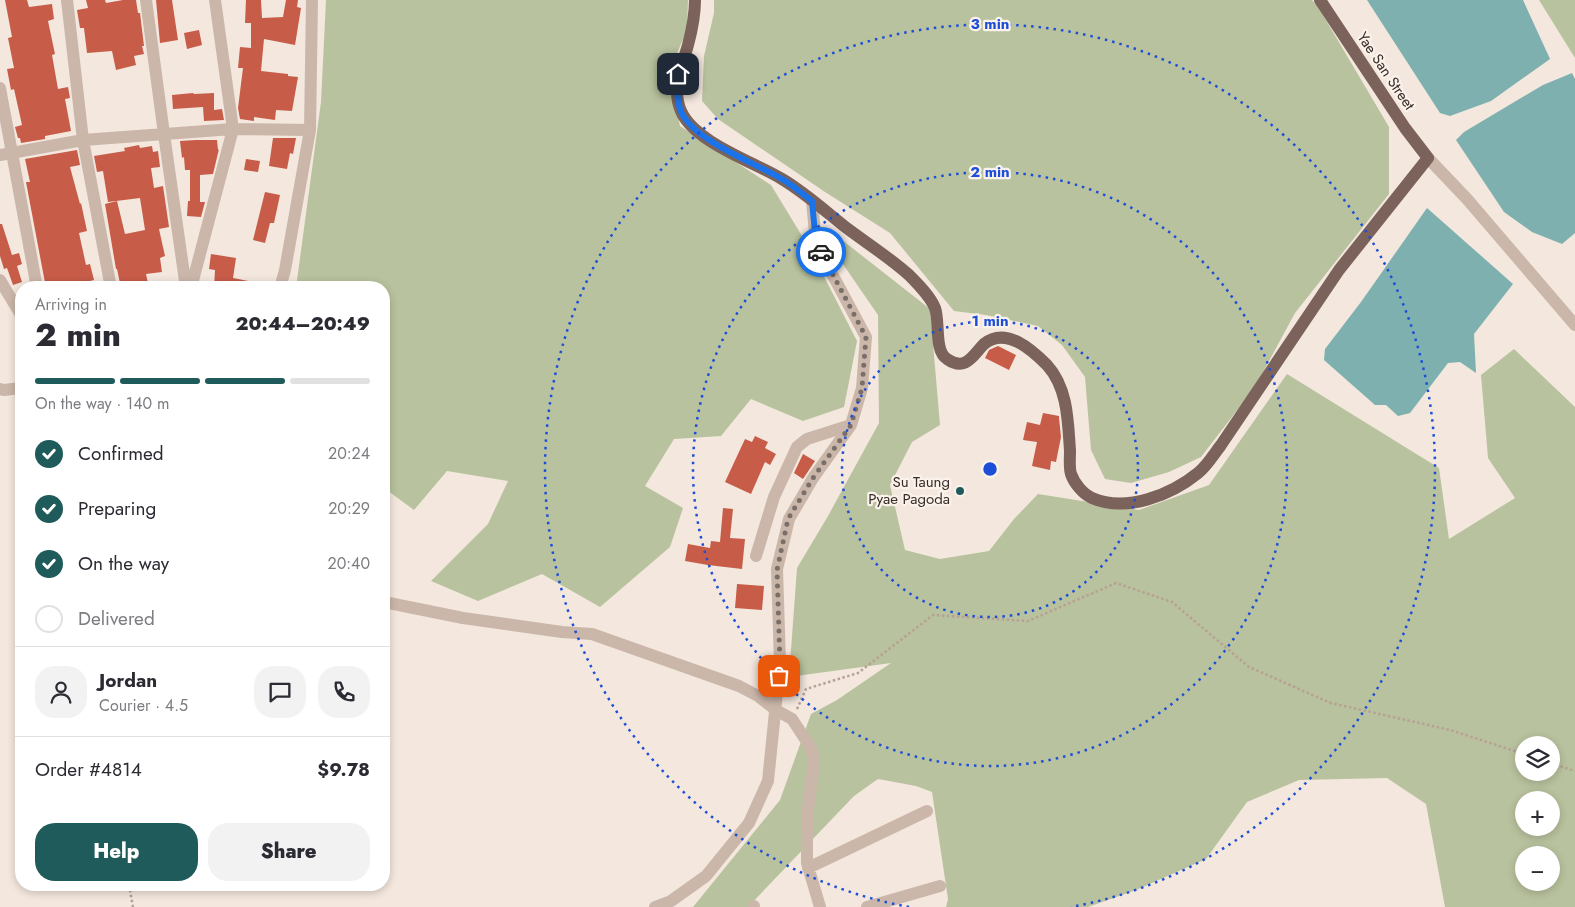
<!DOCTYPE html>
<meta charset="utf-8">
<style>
body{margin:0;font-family:Jost,sans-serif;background:#f2f2f3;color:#2b2b33;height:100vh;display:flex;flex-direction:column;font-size:19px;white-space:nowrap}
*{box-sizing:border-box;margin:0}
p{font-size:16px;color:#7c7c81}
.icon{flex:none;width:28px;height:28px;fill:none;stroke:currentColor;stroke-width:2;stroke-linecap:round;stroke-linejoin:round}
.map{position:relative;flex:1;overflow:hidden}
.details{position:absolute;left:15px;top:281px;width:375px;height:610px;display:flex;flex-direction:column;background:#fff;border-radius:20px;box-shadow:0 2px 8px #0003}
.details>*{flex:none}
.fabs{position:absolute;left:1515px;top:736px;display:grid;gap:10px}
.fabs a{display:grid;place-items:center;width:45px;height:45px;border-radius:50%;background:#fff;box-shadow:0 2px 8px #0003;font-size:25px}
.pin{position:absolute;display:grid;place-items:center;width:42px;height:42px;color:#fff;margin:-21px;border-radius:10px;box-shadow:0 2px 8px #0006}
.courier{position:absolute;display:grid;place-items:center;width:50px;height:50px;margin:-25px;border:4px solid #1a73e8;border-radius:50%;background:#fff;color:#222;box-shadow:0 1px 6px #0007}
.overview em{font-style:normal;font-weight:800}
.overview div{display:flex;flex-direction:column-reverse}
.overview{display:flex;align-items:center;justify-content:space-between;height:85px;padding:0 20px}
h1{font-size:32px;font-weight:800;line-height:38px}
.bar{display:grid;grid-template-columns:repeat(4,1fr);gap:8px 5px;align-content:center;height:60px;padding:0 20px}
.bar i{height:6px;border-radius:4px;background:#e1e1e2}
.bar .active{background:#1e5b5a}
.bar p{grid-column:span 4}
.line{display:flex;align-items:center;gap:12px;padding:0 20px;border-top:1px solid #e1e1e2}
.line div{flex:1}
.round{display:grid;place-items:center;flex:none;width:52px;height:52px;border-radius:20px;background:#f2f2f3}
ol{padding:0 20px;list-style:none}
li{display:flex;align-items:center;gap:15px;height:55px}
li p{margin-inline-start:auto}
li .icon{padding:5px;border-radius:50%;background:#1e5b5a;color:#fff;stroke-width:4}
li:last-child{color:#7c7c81}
li i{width:28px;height:28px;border:2px solid #e1e1e2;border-radius:50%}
.button{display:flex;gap:10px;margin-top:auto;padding:10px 20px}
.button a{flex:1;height:58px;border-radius:20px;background:#1e5b5a;color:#fff;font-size:20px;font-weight:800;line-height:58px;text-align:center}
.button a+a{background:#f2f2f3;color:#2b2b33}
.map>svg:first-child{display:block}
.green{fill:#b9c29e;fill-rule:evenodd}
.water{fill:#7db0ae}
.building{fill:#c75c48}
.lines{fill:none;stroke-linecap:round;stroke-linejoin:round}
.path{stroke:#b7a094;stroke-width:2.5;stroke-dasharray:2.5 2.5;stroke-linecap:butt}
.minor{stroke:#cbb6aa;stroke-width:12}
.major{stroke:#7b625a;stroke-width:12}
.done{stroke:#7a6e68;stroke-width:5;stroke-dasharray:0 9}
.route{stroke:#1a73e8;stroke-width:6}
.ring{fill:none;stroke:#1d4ed8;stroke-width:2.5;stroke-dasharray:2.5 5}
.poi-dot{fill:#1e5b5a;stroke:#faf2eb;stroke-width:2}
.labels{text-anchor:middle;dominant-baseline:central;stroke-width:4.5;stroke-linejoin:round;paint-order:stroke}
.street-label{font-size:15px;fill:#392d29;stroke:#faf2eb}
.poi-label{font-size:15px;fill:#392d29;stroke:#faf2eb;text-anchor:end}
.centre{fill:#1d4ed8;stroke:#faf2eb;stroke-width:2.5}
.ring-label{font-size:15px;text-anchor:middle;font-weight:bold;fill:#1d4ed8;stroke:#faf2eb;stroke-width:4.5;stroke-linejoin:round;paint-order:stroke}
</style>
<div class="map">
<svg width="1575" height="907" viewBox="0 0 1575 907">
<rect width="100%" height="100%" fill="#f3e7de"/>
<path class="green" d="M326,0H688L687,30L669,72L680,126L771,185L810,249L857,341L844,407L803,421L751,399L721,436L674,439L645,486L683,508L670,547L600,607L542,574L478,601L431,581L488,524L508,481L447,471L414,510L384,488V288H296L321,102Z
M714,0H1312L1317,5L1389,127V194L1295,313L1255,387L1201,457L1169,472L1131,483L1105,479L1091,450L1085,377L1062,345L1038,326L986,315L954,311L890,233L825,192L718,119L702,101L704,56L714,13Z
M1539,0H1575V58Z
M837,236L930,309L940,425L912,442L890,485L905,550L940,559L989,551L1014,519L1038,494L1139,510L1209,485L1287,374L1439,468L1449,539L1515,498L1488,458L1481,375L1514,349L1575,407V907H1445L1426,804L1387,778L1299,780L1247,802L1206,859L1136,890L1088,907H946L948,899L932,792L916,786L878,779L854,796L748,907H693L780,800L811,714L837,700L891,663L789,677L797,568L828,516L879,423L878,315L827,241ZM1524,745H1551V772H1524ZM1524,800H1551V828H1524ZM1524,855H1551V882H1524Z"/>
<path class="water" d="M1367,0H1523L1550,59L1491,101L1450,116L1440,113Z
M1572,73L1575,79V233L1562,244L1532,232L1504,212L1456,140L1464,132L1543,85Z
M1427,208L1513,284L1474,334L1476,373L1460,362L1448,363L1410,413L1398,416L1386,405H1375L1324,360L1325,349L1361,302Z"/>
<path class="building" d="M5,0H27L29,7L52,4L54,19L48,21L55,54L52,55L58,89L68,87L70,98L65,99L71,131L45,136V139L21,143L20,138H18L15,127L22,125L14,89L11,90L7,69L14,68L8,38L12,37Z
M86,0H105L106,3L123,0H136L138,13H140L144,46H142L144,54L134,56L136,65L116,70L112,51L87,53L84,28H80L77,10L88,8Z
M156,0H172L178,40L160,43Z
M246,0H261L262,18L283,17L286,0H298L297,7L301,8L295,45L264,39L261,71L288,74V76L298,77L292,111L276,110L275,120L254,117V121L240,119L238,108L243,68H238L240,47L251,48V23H245Z
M199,30L202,45L187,49L184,33Z
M193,93L194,94L214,93V110L222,109L224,120L204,121L203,107L173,109L172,95Z
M273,138H296L293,154L290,153L287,169L269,166Z
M196,140H217L218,150L219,149L213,174L200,175V202H205L201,217L187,216L188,201H190V170H185L184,157L182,158L180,141Z
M139,145L140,148L152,146L153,152L158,151L160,167L151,168L154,188L163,186L169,227L159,229L165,256L160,258L162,272L146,274L149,288H121L117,269H116L105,204L117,201L125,234L145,230L140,198L108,202L103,171L97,172L94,156L125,151L124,148Z
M77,150L80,165L70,167L80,204L81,203L87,231L79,233L86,265L90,264L94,280L75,285L74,283L46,288L26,182H30L25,159Z
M246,159L260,161L258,172L244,170Z
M265,192L280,195L274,223H270L265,243L253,240Z
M0,224H2L12,255L19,253L22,264L17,266L22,282L13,285L7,268L4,269L0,256Z
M211,254L236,258L233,278L259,283L258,288H214L215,270L209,269Z
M998,346L1016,355L1009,370L985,358L989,350Z
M1043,413L1059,416V418L1061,437L1056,462L1051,461L1050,470L1032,466L1037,442L1023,440L1027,422L1040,425Z
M755,436L768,442L765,448L776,454L770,465L765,462L751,494L725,482L745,439L752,442Z
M803,454L815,461L803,479L794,473Z
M723,508L733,509L730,538L745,539L742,569L708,565L685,561L688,544L710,548L711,541L720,542Z
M737,584L764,586L762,610L735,608Z"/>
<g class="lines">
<path class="path" d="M797,709L806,689L858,673L933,615L1028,621L1116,583L1172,602L1249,667L1331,703L1450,730L1524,754
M1551,763L1575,771
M129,885L133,907"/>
<path class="minor" d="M67,0L83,140L111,288
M146,0L164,134L186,288
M0,88L37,288
M0,155L83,140L233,129L310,130
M1428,158L1467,199L1575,325
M0,280L21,315
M191,288L233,129L215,0
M280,288L285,270L310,130L312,0
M0,389L4,390L21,388
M756,556L774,497L797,447L807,439L851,425
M384,602L463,618L562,632L592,634L739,686L758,696L776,710L792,719L811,748L814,761L807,817V863L820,907
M808,868L927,811
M754,906V907
M655,907L671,901L706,876L749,823L768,781L780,663L777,569L789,519L813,478L851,425L862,388L866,337L816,244L812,201
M867,907L940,886"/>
<path class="major" d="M695,0C695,15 692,30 688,45C682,67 671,88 681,111C694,142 754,162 782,179C804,192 824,210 844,226C865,242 889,257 909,275C918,284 930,296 935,308C940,322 934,351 947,359C966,372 973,355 984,344C1006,326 1032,350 1047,365C1068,388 1068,422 1070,451C1070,458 1069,468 1071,474C1074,483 1083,494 1092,498C1126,513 1171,495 1198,473C1207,466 1214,454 1221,445L1339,270L1428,158L1405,128L1320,0"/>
</g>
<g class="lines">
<path class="done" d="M779,676L780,664L777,570L788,519L813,478L851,425L862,388L866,337L821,252"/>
<path class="route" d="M678,74C677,87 676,99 681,112C695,141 753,162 780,178C792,184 802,194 812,201L816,244L821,252"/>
</g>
<g class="ring">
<circle cx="990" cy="469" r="148"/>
<circle cx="990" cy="469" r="297"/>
<path d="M909 907A445 445 0 1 1 1071 907"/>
</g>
<circle class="poi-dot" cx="960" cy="491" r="5"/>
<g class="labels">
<g class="street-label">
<text transform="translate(1386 71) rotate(56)">Yae San Street</text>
</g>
<g class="poi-label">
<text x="950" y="482">Su Taung<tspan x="950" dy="17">Pyae Pagoda</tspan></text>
</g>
</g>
<circle cx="990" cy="469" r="8" class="centre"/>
<g class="ring-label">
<text x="990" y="29">3 min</text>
<text x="990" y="177">2 min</text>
<text x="990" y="326">1 min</text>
</g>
</svg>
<div class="fabs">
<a><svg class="icon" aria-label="layers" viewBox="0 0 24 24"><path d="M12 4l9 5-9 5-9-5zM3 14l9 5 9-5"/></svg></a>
<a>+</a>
<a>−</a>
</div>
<div class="pin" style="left:779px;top:676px;background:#ea580c"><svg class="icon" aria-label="bag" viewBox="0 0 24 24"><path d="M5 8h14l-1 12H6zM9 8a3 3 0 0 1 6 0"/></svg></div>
<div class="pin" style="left:678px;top:74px;background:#1f2937"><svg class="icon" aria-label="home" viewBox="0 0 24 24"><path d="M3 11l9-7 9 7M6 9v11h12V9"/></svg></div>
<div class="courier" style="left:821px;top:252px"><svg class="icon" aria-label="car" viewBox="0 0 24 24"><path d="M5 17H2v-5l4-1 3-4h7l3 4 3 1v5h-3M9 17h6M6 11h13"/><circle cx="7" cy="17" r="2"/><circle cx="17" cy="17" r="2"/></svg></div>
<section class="details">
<div class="overview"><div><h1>2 min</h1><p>Arriving in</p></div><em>20:44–20:49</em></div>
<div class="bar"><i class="active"></i><i class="active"></i><i class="active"></i><i></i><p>On the way · 140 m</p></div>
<ol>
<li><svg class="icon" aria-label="check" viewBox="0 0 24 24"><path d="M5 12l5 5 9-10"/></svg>Confirmed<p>20:24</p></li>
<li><svg class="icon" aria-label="check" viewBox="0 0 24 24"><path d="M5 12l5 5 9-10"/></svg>Preparing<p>20:29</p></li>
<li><svg class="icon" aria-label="check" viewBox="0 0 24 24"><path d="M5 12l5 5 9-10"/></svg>On the way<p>20:40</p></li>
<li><i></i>Delivered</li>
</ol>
<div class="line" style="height:90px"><a class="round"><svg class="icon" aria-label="person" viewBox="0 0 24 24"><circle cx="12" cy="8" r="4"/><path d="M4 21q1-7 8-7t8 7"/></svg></a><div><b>Jordan</b><p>Courier · 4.5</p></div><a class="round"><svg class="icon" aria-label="chat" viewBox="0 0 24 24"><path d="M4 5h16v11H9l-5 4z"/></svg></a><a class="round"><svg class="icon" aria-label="phone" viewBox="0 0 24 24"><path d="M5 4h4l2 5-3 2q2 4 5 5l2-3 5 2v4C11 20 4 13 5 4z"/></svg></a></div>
<div class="line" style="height:65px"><div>Order #4814</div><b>$9.78</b></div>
<div class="button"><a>Help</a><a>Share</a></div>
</section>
</div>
